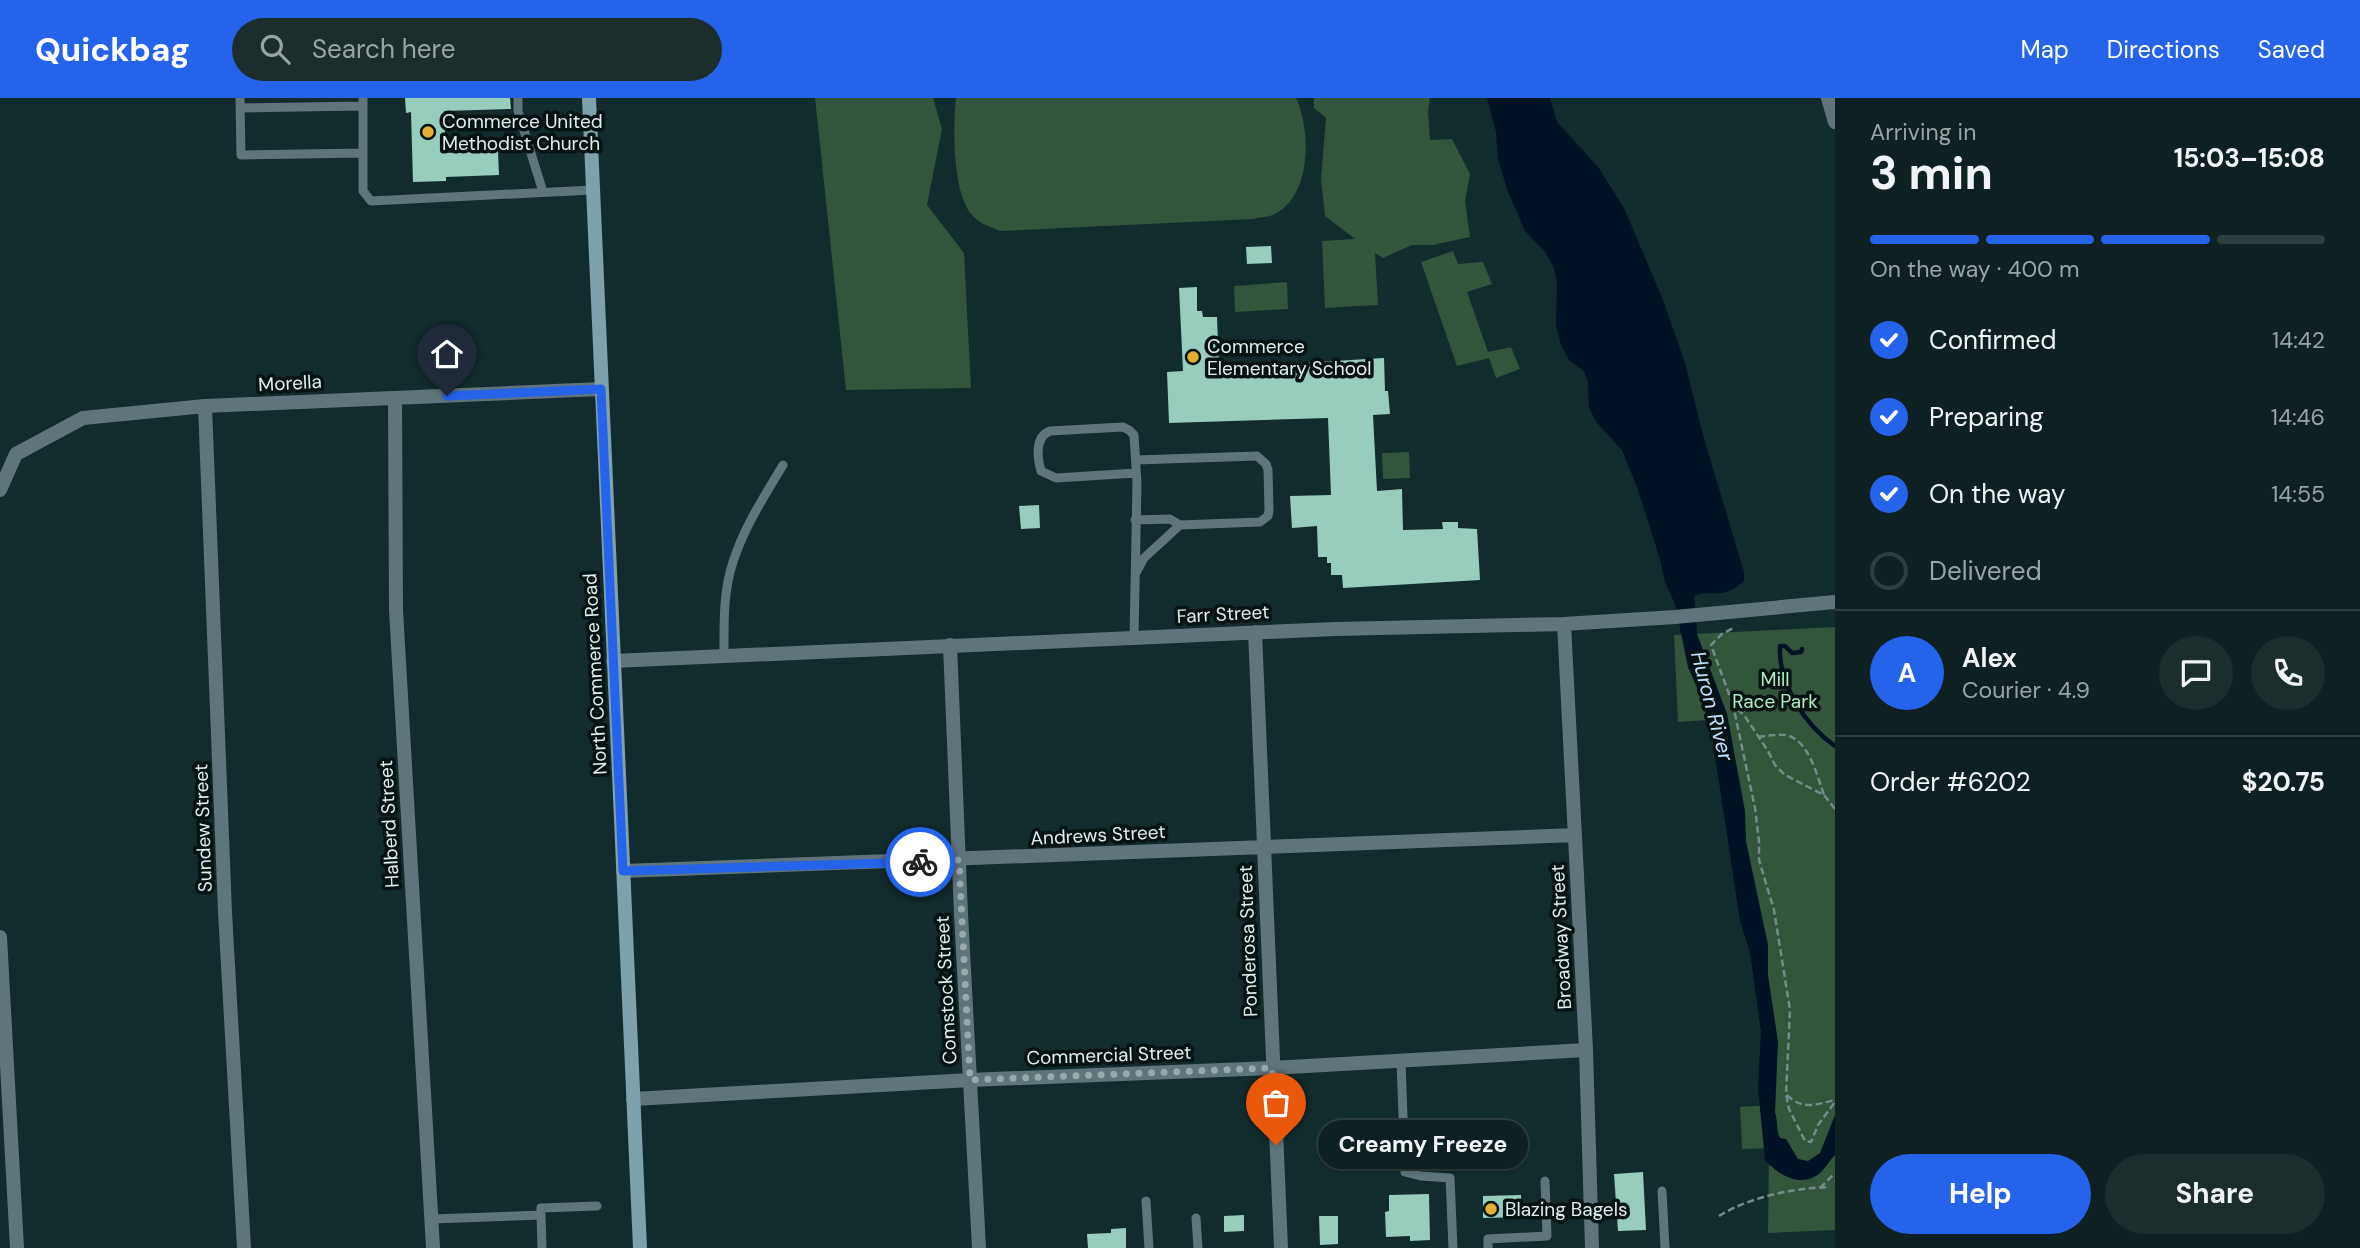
<!DOCTYPE html>
<meta charset="utf-8">
<style>
body{margin:0;font-family:"DM Sans",sans-serif;background:#1c2d2e;color:#f1f3f6;height:100vh;display:flex;flex-direction:column;font-size:26px;white-space:nowrap}
*{box-sizing:border-box;margin:0}
p{font-size:23px;color:#9ba3a5}
.icon{flex:none;width:38px;height:38px;fill:none;stroke:currentColor;stroke-width:2;stroke-linecap:round;stroke-linejoin:round}
.map{position:relative;flex:1;overflow:hidden}
.details{display:flex;flex-direction:column;background:#0e2021;width:525px}
.details>*{flex:none}
.pin{position:absolute;display:grid;place-items:center;width:60px;height:60px;color:#fff;margin:-72px -30px;border-radius:50% 50% 50% 0;rotate:-45deg;box-shadow:0 0 7px #0007}
.pin .icon{rotate:45deg}
.courier{position:absolute;display:grid;place-items:center;width:70px;height:70px;margin:-35px;border:5px solid #2563eb;border-radius:50%;background:#fff;color:#222;box-shadow:0 2px 9px #0007}
.bubble{position:absolute;height:49px;border-radius:24px;background:#0e2021;box-shadow:0 2px 5px #0004,0 0 0 2px #2e3e3f;font-size:23px;font-weight:700;line-height:49px;text-align:center}
.overview em{font-style:normal;font-weight:700}
.overview div{display:flex;flex-direction:column-reverse}
.overview{display:flex;align-items:center;justify-content:space-between;height:119px;padding:0 35px}
h1{font-size:46px;font-weight:700;line-height:52px}
.bar{display:grid;grid-template-columns:repeat(4,1fr);gap:10px 7px;align-content:center;height:84px;padding:0 35px}
.bar i{height:9px;border-radius:5px;background:#2e3e3f}
.bar .current{background:#2563eb}
.bar p{grid-column:span 4}
.line{display:flex;align-items:center;gap:18px;padding:0 35px;border-top:2px solid #2e3e3f}
.line div{flex:1}
.round{display:grid;place-items:center;flex:none;width:74px;height:74px;border-radius:37px;background:#1c2d2e}
ol{padding:0 35px;list-style:none}
li{display:flex;align-items:center;gap:21px;height:77px}
li p{margin-inline-start:auto}
li .icon{padding:7px;border-radius:50%;background:#2563eb;color:#fff;stroke-width:4}
li:last-child{color:#9ba3a5}
li i{width:38px;height:38px;border:4px solid #2e3e3f;border-radius:50%}
.button{display:flex;gap:14px;margin-top:auto;padding:14px 35px}
.button a{flex:1;height:80px;border-radius:42px;background:#2563eb;color:#fff;font-size:28px;font-weight:700;line-height:80px;text-align:center}
.button a+a{background:#1c2d2e;color:#f1f3f6}
header{display:flex;align-items:center;gap:42px;box-sizing:border-box;height:98px;padding:0 35px;background:#2563eb;color:#fff}
header strong{font-size:33px}
nav{display:flex;gap:38px;margin-inline-start:auto;font-size:24px}
.search{width:490px;height:63px;background:#1c2d2e;display:flex;align-items:center;gap:18px;box-sizing:border-box;padding:0 24px;border-radius:38px;color:#9ba3a5;font-size:26px}
main{display:flex;flex:1;min-height:0}
.map>svg:first-child{display:block}
.green{fill:#32553c}
.water{fill:#001223}
.lines{fill:none;stroke-linecap:round;stroke-linejoin:round}
.stream{stroke:#001223;stroke-width:4.5}
.building{fill:#97cdbd}
.path{stroke:#778b8b;stroke-width:2.5;stroke-dasharray:7 3.5;stroke-linecap:butt}
.service{stroke:#5f747b;stroke-width:9}
.minor{stroke:#5f747b;stroke-width:14}
.secondary{stroke:#7ea1ab;stroke-width:14}
.done{stroke:#97aaaa;stroke-width:7;stroke-dasharray:0 12.6}
.route{stroke:#2563eb;stroke-width:9}
.poi-dot{fill:#e2af34;stroke:#071212;stroke-width:2.5}
.labels{text-anchor:middle;dominant-baseline:central;stroke-width:7;stroke-linejoin:round;paint-order:stroke}
.poi-label{font-size:19px;fill:#dfeeee;stroke:#071212;text-anchor:start}
.street-label{font-size:19px;fill:#dfeeee;stroke:#071212}
.park-label{font-size:19px;fill:#afedbe;stroke:#071212}
.water-label{font-size:21px;font-style:italic;fill:#bfe3ff;stroke:#071212}
</style>
<header>
<strong>Quickbag</strong>
<div class="search"><svg class="icon" aria-label="search" viewBox="0 0 24 24"><circle cx="10" cy="10" r="6"/><path d="M15 15l6 6"/></svg>Search here</div>
<nav><a>Map</a><a>Directions</a><a>Saved</a></nav>
</header>
<main>
<div class="map">
<svg width="1835" height="1150" viewBox="0 0 1835 1150">
<rect width="100%" height="100%" fill="#122b2c"/>
<path class="green" d="M815,0H933L942,31L927,107L964,155L971,290L846,292Z
M956,0H1296C1311,32 1312,97 1275,116C1269,119 1260,119 1253,121L1000,133C991,129 979,126 972,117C952,94 953,29 956,0Z
M1314,0H1430L1428,13L1430,42L1452,41L1470,76L1465,103L1470,139L1433,147H1412L1383,160L1375,155L1378,207L1325,210L1322,143L1355,141L1325,118L1321,81L1326,20L1314,10Z
M1453,153L1458,166L1483,164L1492,186L1467,194L1488,254L1511,249L1520,271L1496,280L1489,260L1457,268L1421,164Z
M1287,184L1288,211L1235,214L1234,188Z
M1409,354L1410,380L1383,381L1382,355Z
M1835,529V1132L1768,1135L1769,1050L1742,1051L1740,1009L1769,1007V941L1722,621L1678,624L1674,537Z"/>
<path class="water" d="M1487,0H1550L1557,24L1598,69L1624,110L1663,202L1685,265L1703,337L1744,474V483C1720,504 1715,490 1694,498L1697,536L1727,616L1745,713L1746,743L1768,847V877L1778,944L1775,1014C1778,1023 1776,1032 1780,1040L1786,1041L1798,1061L1808,1063L1820,1055L1835,1017V1057C1829,1063 1823,1074 1816,1078C1798,1089 1776,1075 1765,1062L1758,990L1761,933L1750,854L1740,823L1712,638L1702,601L1688,569L1675,506L1665,484L1660,461L1637,389L1622,352L1597,325L1589,310L1588,284L1584,273L1569,262L1561,247L1556,227L1557,185L1554,170L1546,155L1525,133L1507,91L1498,61L1496,34Z"/>
<g class="lines">
<path class="stream" d="M1802,551L1801,554L1792,555L1785,548H1780C1778,586 1805,627 1835,648"/>
</g>
<path class="building" d="M405,0H510L511,11L444,13L446,55L498,53L499,77L446,79V83L413,84L411,14L406,15Z
M1271,148L1272,165L1247,166L1246,149Z
M1197,189V213H1202L1203,219H1217L1219,270L1384,260L1385,293H1388L1390,316L1373,317L1377,393L1402,391L1403,432L1443,431L1442,424H1458V430L1477,431L1480,482L1343,490L1342,477H1331V465H1327V459H1318L1317,428L1292,430L1290,398L1331,397L1328,320L1169,325L1167,274L1183,273L1179,190Z
M1039,407L1040,430L1021,431L1019,408Z
M1643,1074L1646,1132L1618,1133L1614,1076Z
M1429,1096L1430,1142L1410,1143V1138L1386,1139L1385,1114L1389,1113V1097Z
M1521,1097L1522,1119L1483,1120V1098Z
M1244,1117V1133L1224,1134V1118Z
M1319,1118H1338V1146L1320,1147Z
M1126,1130V1150H1088L1087,1136L1111,1135V1131Z"/>
<g class="lines">
<path class="path" d="M1733,607L1711,547L1722,536L1735,529
M1758,639C1766,638 1777,636 1786,637C1809,642 1817,678 1824,697
M1835,711L1824,697L1785,677L1775,667L1768,653L1744,617L1733,607L1755,710L1759,743V762L1774,812L1790,912L1786,996L1789,1011L1805,1043L1811,1044L1818,1027L1835,1004
M1787,997C1802,1012 1815,1007 1835,1002
M1820,1090L1835,1075
M1719,1118C1749,1099 1794,1090 1830,1089
M1522,1120L1533,1119"/>
<path class="service" d="M240,0L241,57L363,55
M363,0V93L371,103L593,92
M518,0V13L543,94
M240,10L363,8
M1135,422L1170,421L1180,427L1260,424L1268,418L1269,412L1268,372L1266,366L1257,358L1136,362
M1136,475L1144,460L1180,427
M1134,540L1137,385L1134,337L1129,332L1123,329L1050,333C1035,339 1037,358 1041,373L1056,380L1136,375
M724,557C724,527 723,493 733,464C744,429 764,399 783,367
M1401,963L1405,1074L1421,1078L1450,1080L1453,1150
M1662,1093L1665,1150
M1146,1103L1149,1150
M541,1117V1110L597,1108
M1196,1120L1198,1150
M432,1121L541,1117L542,1150
M1488,1150V1141L1547,1138L1545,1083"/>
<path class="minor" d="M1828,0L1835,24
M395,300L396,512L433,1150
M205,308L225,814L244,1150
M0,392L16,356L83,320L205,308L601,291
M1564,526L1586,952L1592,1150
M1255,534L1281,1150
M950,547L961,816L979,1150
M613,563L1335,531L1564,526L1675,519L1835,504
M623,773C940,763 1258,748 1575,737
M0,839L17,1150
M633,1001L970,982L1272,970L1586,952"/>
<path class="secondary" d="M589,0L640,1150"/>
</g>
<g class="lines">
<path class="done" d="M920,764L959,762L970,982L1272,970L1276,1047"/>
<path class="route" d="M447,298L601,291L623,773L920,764"/>
</g>
<g class="poi-dot">
<circle cx="428" cy="34" r="7"/>
<circle cx="1193" cy="259" r="7"/>
<circle cx="1491" cy="1111" r="7"/>
</g>
<g class="labels">
<g class="poi-label">
<text x="442" y="23">Commerce United<tspan x="442" dy="22">Methodist Church</tspan></text>
<text x="1207" y="248">Commerce<tspan x="1207" dy="22">Elementary School</tspan></text>
<text x="1505" y="1111">Blazing Bagels</text>
</g>
<g class="street-label">
<text transform="translate(290 285) rotate(-3)">Morella</text>
<text transform="translate(1223 516) rotate(-3)">Farr Street</text>
<text transform="translate(595 576) rotate(-93)">North Commerce Road</text>
<text transform="translate(389 726) rotate(-93)">Halberd Street</text>
<text transform="translate(203 730) rotate(-92)">Sundew Street</text>
<text transform="translate(1098 737) rotate(-3)">Andrews Street</text>
<text transform="translate(1561 839) rotate(-93)">Broadway Street</text>
<text transform="translate(1248 843) rotate(-92)">Ponderosa Street</text>
<text transform="translate(946 892) rotate(-93)">Comstock Street</text>
<text transform="translate(1109 957) rotate(-2)">Commercial Street</text>
</g>
<g class="park-label">
<text x="1775" y="581">Mill<tspan x="1775" dy="22">Race Park</tspan></text>
</g>
<g class="water-label">
<text transform="translate(1712 608) rotate(75)">Huron River</text>
</g>
</g>
</svg>
<div class="pin" style="left:1276px;top:1047px;background:#ea580c"><svg class="icon" aria-label="bag" viewBox="0 0 24 24"><path d="M5 8h14l-1 12H6zM9 8a3 3 0 0 1 6 0"/></svg></div>
<div class="pin" style="left:447px;top:298px;background:#1f2937"><svg class="icon" aria-label="home" viewBox="0 0 24 24"><path d="M3 11l9-7 9 7M6 9v11h12V9"/></svg></div>
<div class="courier" style="left:920px;top:764px"><svg class="icon" aria-label="bike" viewBox="0 0 24 24"><circle cx="6" cy="16" r="4"/><circle cx="18" cy="16" r="4"/><path d="M6 16l4-8h5l3 8M10 8l3 8H6M13 5h3"/></svg></div>
<div class="bubble" style="left:1318px;top:1022px;width:210px">Creamy Freeze</div>
</div>
<section class="details">
<div class="overview"><div><h1>3 min</h1><p>Arriving in</p></div><em>15:03–15:08</em></div>
<div class="bar"><i class="current"></i><i class="current"></i><i class="current"></i><i></i><p>On the way · 400 m</p></div>
<ol>
<li><svg class="icon" aria-label="check" viewBox="0 0 24 24"><path d="M5 12l5 5 9-10"/></svg>Confirmed<p>14:42</p></li>
<li><svg class="icon" aria-label="check" viewBox="0 0 24 24"><path d="M5 12l5 5 9-10"/></svg>Preparing<p>14:46</p></li>
<li><svg class="icon" aria-label="check" viewBox="0 0 24 24"><path d="M5 12l5 5 9-10"/></svg>On the way<p>14:55</p></li>
<li><i></i>Delivered</li>
</ol>
<div class="line" style="height:126px"><b class="round" style="background:#2563eb;color:#fff">A</b><div><b>Alex</b><p>Courier · 4.9</p></div><a class="round"><svg class="icon" aria-label="chat" viewBox="0 0 24 24"><path d="M4 5h16v11H9l-5 4z"/></svg></a><a class="round"><svg class="icon" aria-label="phone" viewBox="0 0 24 24"><path d="M5 4h4l2 5-3 2q2 4 5 5l2-3 5 2v4C11 20 4 13 5 4z"/></svg></a></div>
<div class="line" style="height:91px"><div>Order #6202</div><b>$20.75</b></div>
<div class="button"><a>Help</a><a>Share</a></div>
</section>
</main>
